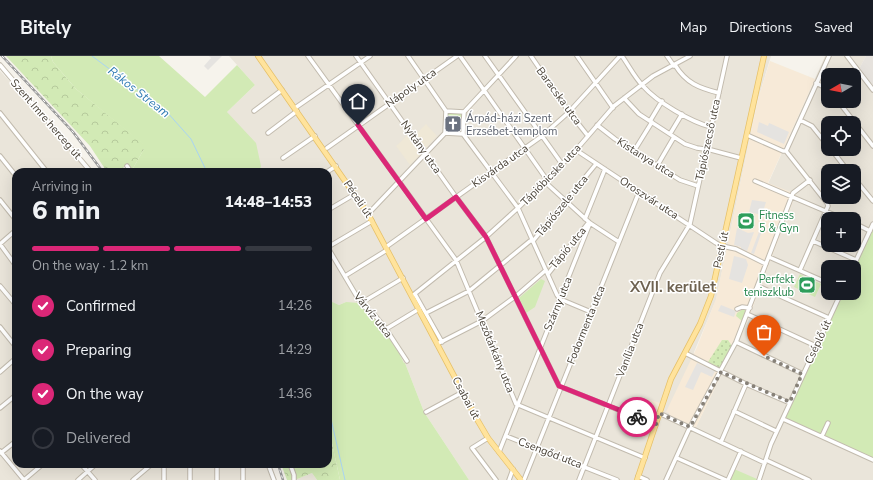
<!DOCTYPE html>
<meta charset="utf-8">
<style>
body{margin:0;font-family:"Nunito Sans",sans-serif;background:#242831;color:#f1f3f6;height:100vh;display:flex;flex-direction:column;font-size:15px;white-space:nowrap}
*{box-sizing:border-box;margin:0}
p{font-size:13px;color:#9ea1a6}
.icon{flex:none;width:22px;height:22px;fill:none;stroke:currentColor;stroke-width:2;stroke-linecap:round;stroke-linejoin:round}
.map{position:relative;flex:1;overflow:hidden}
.details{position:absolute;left:12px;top:112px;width:320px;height:300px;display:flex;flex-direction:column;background:#171b24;border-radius:12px;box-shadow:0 4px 16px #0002}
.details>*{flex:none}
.needle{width:26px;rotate:260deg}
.tools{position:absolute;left:821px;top:12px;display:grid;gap:8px}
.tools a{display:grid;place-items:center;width:40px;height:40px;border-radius:8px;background:#171b24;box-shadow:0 4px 16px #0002;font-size:20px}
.pin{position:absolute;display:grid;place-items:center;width:34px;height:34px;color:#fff;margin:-41px -17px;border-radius:50% 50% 50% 0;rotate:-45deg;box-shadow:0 0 4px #0007}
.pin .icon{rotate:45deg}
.courier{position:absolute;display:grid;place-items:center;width:40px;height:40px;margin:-20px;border:3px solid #db2777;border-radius:50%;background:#fff;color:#222;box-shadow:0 1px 5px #0007}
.summary em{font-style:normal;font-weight:800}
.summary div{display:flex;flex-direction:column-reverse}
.summary{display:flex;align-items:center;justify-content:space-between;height:68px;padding:0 20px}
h1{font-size:26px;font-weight:800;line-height:30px}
.bar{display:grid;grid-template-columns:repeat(4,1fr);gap:6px 4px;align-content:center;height:48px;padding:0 20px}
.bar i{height:5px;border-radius:3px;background:#363941}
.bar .selected{background:#db2777}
.bar p{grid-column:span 4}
ol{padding:0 20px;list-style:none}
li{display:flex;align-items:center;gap:12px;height:44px}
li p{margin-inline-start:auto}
li .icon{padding:4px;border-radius:50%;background:#db2777;color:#fff;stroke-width:4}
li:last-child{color:#9ea1a6}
li i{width:22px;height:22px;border:2px solid #363941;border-radius:50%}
header{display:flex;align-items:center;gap:24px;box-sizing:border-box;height:56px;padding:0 20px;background:#171b24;border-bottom:1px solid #363941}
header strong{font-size:19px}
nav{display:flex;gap:22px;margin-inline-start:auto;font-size:14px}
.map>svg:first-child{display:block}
.residential{fill:#eae5da;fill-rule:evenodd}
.commercial{fill:#f7ead8}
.industrial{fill:#e6e2dd}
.education{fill:#efe8d6}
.grass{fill:url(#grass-dots)}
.forest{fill:url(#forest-crowns)}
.green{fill:#d2eab5}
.parking{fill:#e5e3e0}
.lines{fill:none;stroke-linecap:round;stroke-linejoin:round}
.stream{stroke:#a9d4f2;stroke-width:1}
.minor-casing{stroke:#c2bbae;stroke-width:5.5}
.major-casing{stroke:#e6c16a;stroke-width:6}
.minor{stroke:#fff;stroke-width:3.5}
.major{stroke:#ffe39c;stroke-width:4.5}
.rail-casing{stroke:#9a9a9a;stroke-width:2.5}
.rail{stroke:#fff;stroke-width:1;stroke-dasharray:3;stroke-linecap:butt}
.done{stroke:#878178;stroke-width:4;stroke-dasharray:0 7.2}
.route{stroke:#db2777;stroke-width:5}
.labels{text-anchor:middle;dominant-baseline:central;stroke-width:3;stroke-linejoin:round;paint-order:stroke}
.street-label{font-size:11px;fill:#4b4439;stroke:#fff}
.worship-label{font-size:11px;fill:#5b616d;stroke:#fff;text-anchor:start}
.leisure-label{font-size:11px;fill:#27864d;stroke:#fff;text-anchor:start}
.water-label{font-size:12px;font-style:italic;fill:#2e7ab2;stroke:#fff}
.district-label{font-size:15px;font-weight:bold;fill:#6e6250;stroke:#fff}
</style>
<header>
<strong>Bitely</strong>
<nav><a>Map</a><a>Directions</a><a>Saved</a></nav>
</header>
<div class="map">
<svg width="873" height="424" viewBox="0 0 873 424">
<defs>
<pattern id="grass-dots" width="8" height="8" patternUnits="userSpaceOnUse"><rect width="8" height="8" fill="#d2eab5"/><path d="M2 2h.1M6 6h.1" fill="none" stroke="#b6ca9c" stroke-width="1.8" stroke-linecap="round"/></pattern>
<pattern id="forest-crowns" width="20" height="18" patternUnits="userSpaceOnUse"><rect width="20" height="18" fill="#d2eab5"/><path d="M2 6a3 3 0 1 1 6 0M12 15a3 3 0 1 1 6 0" fill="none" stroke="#b6ca9c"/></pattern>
</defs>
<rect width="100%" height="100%" fill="#f6f3ec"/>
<path class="residential" d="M229,0H771L758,43L716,244L694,296L696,371L747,266L795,138L768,128L825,0H866L858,15L873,34V168L853,211H828V237H841L873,404V424H469L424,356L405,307H404L400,299L346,246L339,249L328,244V215L329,214L328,212V116H260L261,110L227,56L255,29ZM828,19H854V45H828ZM828,67H854V93H828ZM828,115H854V141H828ZM828,163H854V189H828Z
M0,15L95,116H16V408H270L276,424H0Z
M312,417L317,424H295Z"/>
<path class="commercial" d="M770,5L815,23L768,127L796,138L747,266L696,371L669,359V357L666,356L697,291L716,243L758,43Z
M645,342L660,347L653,366L639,361Z
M635,363L652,370L647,383L630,377Z"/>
<path class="industrial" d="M866,0H873V34L858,15Z"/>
<path class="education" d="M426,68L437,80L427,91H423L415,79Z
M409,78L422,97L410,109L396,90Z"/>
<path class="grass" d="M722,284H728L732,290L722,311L719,312L708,306Z"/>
<path class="forest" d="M6,0H51L53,6L76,33L145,89L144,93L132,114L128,109L115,116H107L90,90Z
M328,369L340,424H317L312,417L295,424H287L281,408H328Z"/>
<path class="green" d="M51,0H159L205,41L237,9L255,29L227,56L256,87L261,110L260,116H134L132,114L144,93V89L76,33L53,6Z
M446,55L464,56L463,78L445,77Z
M873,168V404L783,363L841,237H854V211Z
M800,218L821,228L815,241L794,231Z
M541,223L545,225L535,251L526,257L519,242Z
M328,244L339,249L346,246L359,247L372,258L385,273L401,297L400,299L404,307H405L424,356L469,424H340L328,369Z
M743,253H746L742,265L736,260L737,257Z
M734,413L757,423V424H729Z"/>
<path class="parking" d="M209,0H222L208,14L204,10L211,2Z
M759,66L768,70L769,67L789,76L784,88L757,76Z
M752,144L766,146L762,159L749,156Z
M762,168L764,169L754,198L751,197Z
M737,172L748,177L754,176L747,195L741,193V191L734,189Z
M734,200L746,203L748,209L742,227L729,223Z
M721,249L736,255L734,261L718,255Z
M697,307L715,315L712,321L701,316L693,334L685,331Z"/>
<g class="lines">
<path class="stream" d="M92,0L166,55L191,83L207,116
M328,350L345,424"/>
<g class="minor-casing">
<path id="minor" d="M308,0L456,204L516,348L645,402
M356,0L456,141L486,181L559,330L656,369
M408,0L446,55
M460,0L547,124
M485,0L562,108
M531,0L569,56L588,80
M577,0L613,52
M622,0C629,10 635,22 643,30C657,46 691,66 711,71
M667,0L674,10
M847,0L873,34
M0,9L91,116
M675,9C686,27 699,32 719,37
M816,27L828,33
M624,42L639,58L685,88L697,92L711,94L741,102
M838,45L873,90
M295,52L370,0
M254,55L282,34
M464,56L516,0
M0,57L47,116
M800,64L812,70L828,90
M650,65L662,45
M597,69L615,83L680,124L698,130
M268,77L297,55
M445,77L463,78L464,56
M445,77L446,55L464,56
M463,78L518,152L557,239L560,243L591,256
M670,78L682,58
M747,79L783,95H786L827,147L828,150L800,214
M327,92L457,0
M831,93L848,115
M576,94L716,187L722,190L736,193L766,208
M634,95L652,66
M786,95L829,0
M0,100L16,120
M283,102L315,80
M127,110L131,116
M657,110L674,81
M327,116L336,110
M854,122L873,145
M755,125L844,163
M545,126L590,167L619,186
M0,144L16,164
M328,154L355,138
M368,158L445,77
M585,163L605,113
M854,167L870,175
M813,185L856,204
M0,188L16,210
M0,188L16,174
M328,191L372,165
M386,191L542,80L569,56L620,0
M328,192L362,249L373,257L386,273L407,305
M769,201L828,227
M853,211L873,168
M548,218L589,166
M345,220L387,194
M0,230L16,249
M758,230L829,262
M415,238L442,286
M412,240L486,181L518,152L576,94L614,50L653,20L690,0
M361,247L403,222
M737,253L742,251L750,252
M426,257L469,235L530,185H533L596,108
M747,258L816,290
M0,271L16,291
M386,273L419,253
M736,286L803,318
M437,288L482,265L516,240L546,214
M685,297L746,328L790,347
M0,316L16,302
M0,352L16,339
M734,355L776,375
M426,356L463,336
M659,357L765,407
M783,363L873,404
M506,380L617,424
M822,380L828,367
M488,382L472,392L496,424
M721,386L746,328
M0,395L24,424
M499,396L590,167
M1,397L16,385
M677,402L726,424
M766,404L809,424
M81,408L95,424
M190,408V424
M217,408V424
M243,408V424
M268,408L274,424
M290,408L294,419V424
M638,420L647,424
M24,424L43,408
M78,424L96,408
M133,424L152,408
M164,424V408
M509,424L513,413
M524,424L639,136
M579,424L660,217L690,168L727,0
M666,424L690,371L736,286L793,137L810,124
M728,424L741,395
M759,424L771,388L841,237"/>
</g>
<g class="major-casing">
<path id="major" d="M258,0L368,158L478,365L488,382L521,424
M637,424L671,323L700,268L711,240L764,0"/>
</g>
<use href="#minor" class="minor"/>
<use href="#major" class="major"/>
<g class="rail-casing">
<path id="rail" d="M2,0L73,76L103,116
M278,408L283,424"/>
</g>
<use href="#rail" class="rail"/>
</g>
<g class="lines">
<path class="done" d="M637,361L656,369L659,357L690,371L721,316L790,346L802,318L764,300"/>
<path class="route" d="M358,69L426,163L456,141L486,181L559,330L637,361"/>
</g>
<defs>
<g id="church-square" transform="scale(0.9)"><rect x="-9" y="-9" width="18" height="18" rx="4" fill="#6b7280" stroke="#fff"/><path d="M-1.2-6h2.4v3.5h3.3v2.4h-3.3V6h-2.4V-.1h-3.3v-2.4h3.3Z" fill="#fff"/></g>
<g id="stadium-square" transform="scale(0.9)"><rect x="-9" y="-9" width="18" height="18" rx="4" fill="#2e9e5b" stroke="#fff"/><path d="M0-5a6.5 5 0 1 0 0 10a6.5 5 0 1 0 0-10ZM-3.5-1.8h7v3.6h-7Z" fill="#fff"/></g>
</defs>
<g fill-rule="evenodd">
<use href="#church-square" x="453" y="68"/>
<use href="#stadium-square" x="746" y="165"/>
<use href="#stadium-square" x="807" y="229"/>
</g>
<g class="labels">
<g class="street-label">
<text transform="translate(411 32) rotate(-35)">Nápoly utca</text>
<text transform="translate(559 40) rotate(54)">Baracska utca</text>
<text transform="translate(46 63) rotate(49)">Szent Imre herceg út</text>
<text transform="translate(708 84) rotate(-78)">Tápiószecső utca</text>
<text transform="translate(421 91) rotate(55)">Nyitány utca</text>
<text transform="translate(646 102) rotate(32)">Kistanya utca</text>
<text transform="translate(500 110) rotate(-35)">Kisvárda utca</text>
<text transform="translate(551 119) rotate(-46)">Tápióbicske utca</text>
<text transform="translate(649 142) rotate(33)">Oroszvár utca</text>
<text transform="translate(358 143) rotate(56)">Péceli út</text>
<text transform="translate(562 150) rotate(-51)">Tápiószele utca</text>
<text transform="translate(568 192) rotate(-51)">Tápió utca</text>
<text transform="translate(721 194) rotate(-78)">Pesti út</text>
<text transform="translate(558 248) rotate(-68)">Szárny utca</text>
<text transform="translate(373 259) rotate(51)">Várvíz utca</text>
<text transform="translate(586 269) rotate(-68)">Fodormenta utca</text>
<text transform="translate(818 286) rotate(-65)">Cséplő út</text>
<text transform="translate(630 294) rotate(-69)">Vanília utca</text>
<text transform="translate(495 296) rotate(68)">Mezőtárkány utca</text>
<text transform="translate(466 342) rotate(62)">Csabai út</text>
<text transform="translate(550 397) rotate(21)">Csengőd utca</text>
</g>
<g class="worship-label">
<text x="466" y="62">Árpád-házi Szent<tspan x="466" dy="13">Erzsébet-templom</tspan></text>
</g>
<g class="leisure-label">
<text x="759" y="159">Fitness<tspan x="759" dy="13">5 &amp; Gyn</tspan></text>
<text x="794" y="223" text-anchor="end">Perfekt<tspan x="794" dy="13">teniszklub</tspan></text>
</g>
<g class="water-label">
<text transform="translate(139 36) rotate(38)">Rákos Stream</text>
</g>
<g class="district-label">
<text x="673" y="231">XVII. kerület</text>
</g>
</g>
</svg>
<div class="tools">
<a><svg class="needle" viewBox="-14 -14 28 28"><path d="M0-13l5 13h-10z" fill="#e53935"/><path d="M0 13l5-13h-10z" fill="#9ea1a6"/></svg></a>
<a><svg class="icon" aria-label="locate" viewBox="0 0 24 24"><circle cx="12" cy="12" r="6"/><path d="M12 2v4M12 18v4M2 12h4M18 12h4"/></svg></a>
<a><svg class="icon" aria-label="layers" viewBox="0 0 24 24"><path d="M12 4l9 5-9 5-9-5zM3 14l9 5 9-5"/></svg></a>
<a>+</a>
<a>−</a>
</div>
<div class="pin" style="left:764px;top:300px;background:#ea580c"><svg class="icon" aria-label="bag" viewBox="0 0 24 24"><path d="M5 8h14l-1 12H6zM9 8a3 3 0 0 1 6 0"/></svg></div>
<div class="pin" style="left:358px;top:69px;background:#1f2937"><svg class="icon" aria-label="home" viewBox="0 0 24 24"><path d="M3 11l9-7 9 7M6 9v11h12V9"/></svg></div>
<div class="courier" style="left:637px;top:361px"><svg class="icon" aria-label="bike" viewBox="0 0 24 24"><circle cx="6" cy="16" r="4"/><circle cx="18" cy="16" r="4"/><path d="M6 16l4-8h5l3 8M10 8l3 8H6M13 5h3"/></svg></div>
<section class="details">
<div class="summary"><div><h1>6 min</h1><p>Arriving in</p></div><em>14:48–14:53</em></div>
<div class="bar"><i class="selected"></i><i class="selected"></i><i class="selected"></i><i></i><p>On the way · 1.2 km</p></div>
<ol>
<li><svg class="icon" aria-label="check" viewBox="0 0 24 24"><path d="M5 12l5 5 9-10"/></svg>Confirmed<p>14:26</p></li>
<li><svg class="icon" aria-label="check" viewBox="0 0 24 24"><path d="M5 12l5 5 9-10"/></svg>Preparing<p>14:29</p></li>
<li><svg class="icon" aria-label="check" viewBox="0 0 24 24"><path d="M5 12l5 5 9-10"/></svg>On the way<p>14:36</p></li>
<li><i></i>Delivered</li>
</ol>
</section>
</div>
